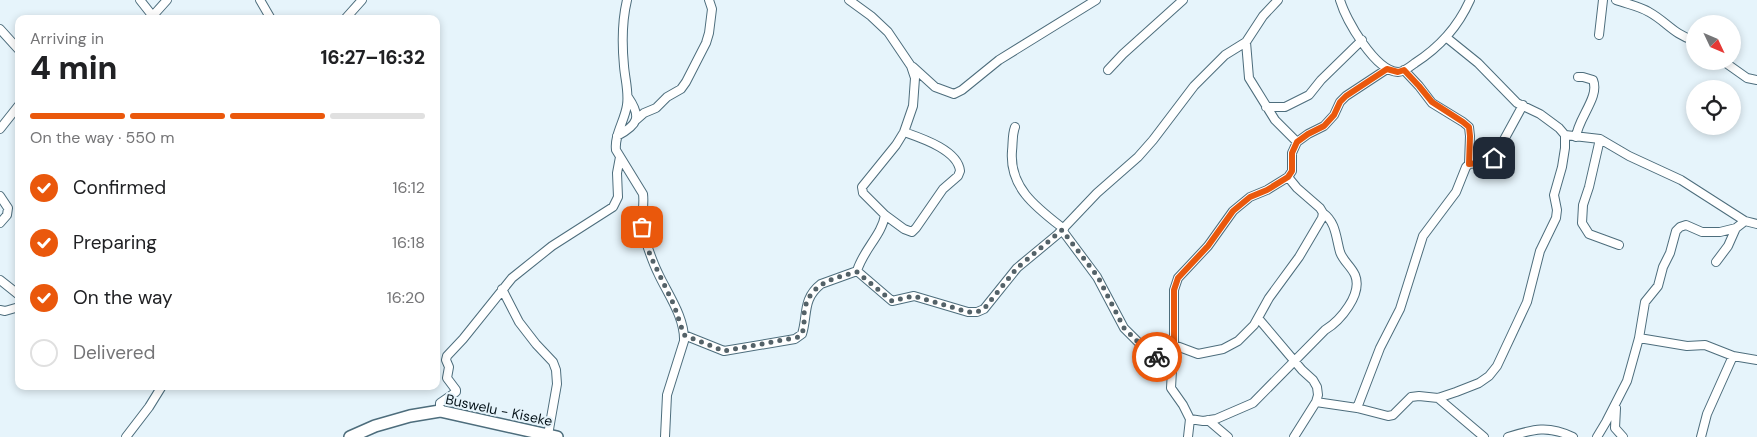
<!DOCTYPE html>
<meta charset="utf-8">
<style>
body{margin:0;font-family:"DM Sans",sans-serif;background:#f2f2f2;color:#202124;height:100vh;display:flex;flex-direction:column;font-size:19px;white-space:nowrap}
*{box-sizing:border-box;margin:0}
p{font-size:16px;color:#757577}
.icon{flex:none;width:28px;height:28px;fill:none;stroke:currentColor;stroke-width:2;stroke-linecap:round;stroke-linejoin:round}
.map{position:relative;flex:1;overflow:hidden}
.side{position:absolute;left:15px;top:15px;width:425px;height:375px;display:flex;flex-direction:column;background:#fff;border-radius:10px;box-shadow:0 2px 8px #0003}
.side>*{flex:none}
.needle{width:32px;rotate:134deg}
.tools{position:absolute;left:1686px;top:15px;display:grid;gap:10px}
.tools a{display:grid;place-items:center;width:55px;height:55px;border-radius:50%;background:#fff;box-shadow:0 2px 8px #0003;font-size:25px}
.pin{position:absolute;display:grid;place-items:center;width:42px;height:42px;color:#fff;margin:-21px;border-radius:10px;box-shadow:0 2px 8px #0006}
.courier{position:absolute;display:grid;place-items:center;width:50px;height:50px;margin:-25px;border:4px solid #ea580c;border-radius:50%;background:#fff;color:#222;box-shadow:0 1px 6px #0007}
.headline em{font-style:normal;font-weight:800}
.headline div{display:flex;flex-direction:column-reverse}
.headline{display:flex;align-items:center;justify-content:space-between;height:85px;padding:0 15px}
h1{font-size:32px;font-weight:800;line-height:38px}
.bar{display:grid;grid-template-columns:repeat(4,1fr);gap:8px 5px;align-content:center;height:60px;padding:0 15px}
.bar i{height:6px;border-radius:4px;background:#e0e0e0}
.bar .current{background:#ea580c}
.bar p{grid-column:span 4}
ol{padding:0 15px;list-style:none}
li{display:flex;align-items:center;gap:15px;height:55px}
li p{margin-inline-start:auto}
li .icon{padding:5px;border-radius:50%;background:#ea580c;color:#fff;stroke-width:4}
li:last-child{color:#757577}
li i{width:28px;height:28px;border:2px solid #e0e0e0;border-radius:50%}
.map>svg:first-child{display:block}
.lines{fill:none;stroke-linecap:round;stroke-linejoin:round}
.minor-casing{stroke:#4d6d7c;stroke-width:10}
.secondary-casing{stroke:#4d6d7c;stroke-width:14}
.minor{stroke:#fff;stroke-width:8}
.secondary{stroke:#fff;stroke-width:11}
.done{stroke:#546268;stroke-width:5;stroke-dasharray:0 9}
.route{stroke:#ea580c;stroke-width:6}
.labels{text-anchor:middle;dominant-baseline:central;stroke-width:4;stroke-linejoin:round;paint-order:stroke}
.street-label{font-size:14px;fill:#061319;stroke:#e6f4fb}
</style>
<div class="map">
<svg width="1757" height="437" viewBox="0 0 1757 437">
<rect width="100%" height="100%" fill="#e6f4fb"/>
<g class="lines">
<g class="minor-casing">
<path id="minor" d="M140,0L155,19
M260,0L271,19
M627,0C622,21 622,45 624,66C625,79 629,92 627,105C625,120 614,135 616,150L643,194C645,209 639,220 644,236C648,248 652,261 658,273C667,293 685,317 684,341L667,395L665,437
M849,0L871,16L888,32L911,66L915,78L913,106L904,132L896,145L862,187L863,193L885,215C882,235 863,250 857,271
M1340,0C1346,20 1375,71 1398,72C1404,72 1411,66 1415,63C1440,47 1458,27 1470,0
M1616,0C1627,4 1639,6 1649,12C1667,22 1673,34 1695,41
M150,19L167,0
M345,19L362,0
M0,29L19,50
M1599,35L1603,0
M1246,42L1249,78L1275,120L1297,142
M1723,61L1747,78L1757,80
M913,67L935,87L954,94L962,90L999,60L1096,0
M1108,70L1123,54L1183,0
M1404,70L1419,86L1432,103L1463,122L1469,127L1470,136L1469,164
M1266,107H1285L1309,95L1321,80L1362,40
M636,120L644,113L656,108L667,97L681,89L686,82L706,43L709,33L712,9L709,0
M1015,127C1012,135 1013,142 1012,151C1009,188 1037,208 1064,229
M0,129L19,105
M1565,135L1600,139L1629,156L1681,180L1745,221L1757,224
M617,136C638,125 642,117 628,97
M1576,137C1578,118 1600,97 1593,80L1583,77H1578
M1600,139L1589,187L1583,205L1582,223L1589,234L1619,245
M0,196L8,208L7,215L0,223
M885,215L904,229L912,232L916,228L943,189L958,176L960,171C958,150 921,138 904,132
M1062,230L1097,277L1124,328L1139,343L1162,360L1172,370L1171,388L1183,405L1190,419L1188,437
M1716,262L1728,246L1736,228
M0,280L19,295
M502,289L519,322L536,344L553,362L556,370L557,384L548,435
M0,310L5,311L19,307
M1258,318L1302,370L1313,380L1317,387L1318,395L1316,402L1294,437
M684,335L724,351L795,339L802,334C808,315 802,299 821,284L857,271L892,301L914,296L968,312H977L984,309L1017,268L1058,234L1097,193L1138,157L1153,140L1194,86L1225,55L1246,42L1263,16L1278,0
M1639,338L1687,346L1705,345L1733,356L1757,360
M1174,345L1198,354L1223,349L1238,341L1254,325L1269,298L1299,257L1322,218L1323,213L1320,208L1297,188L1288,177
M1172,370L1174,363V290L1178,278L1208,246L1233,211L1250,197L1267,190L1288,177L1292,171V153L1297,142L1308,134L1324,126L1334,115L1340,102L1346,96L1387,69
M1438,398L1484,437
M1316,402L1357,408L1388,416L1393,415L1411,397L1419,396L1438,398L1456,392L1479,383L1489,376L1497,366L1527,302L1540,251L1556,218L1557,210L1554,195L1562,167L1565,148V135L1559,128L1540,114L1517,103L1478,63L1447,38
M1357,408L1380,348L1400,309L1423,236L1456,192L1466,167L1469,164L1487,162L1494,158L1523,105
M1616,408L1615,428L1623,437
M440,411V403L456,392V390L447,378L449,367L446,360L447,356L463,339L512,278L552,246L613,207L618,197L617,173L620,157
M1190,419L1203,421L1216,419L1253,403L1325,330C1340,321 1363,294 1355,275C1351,266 1343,261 1340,252C1336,238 1336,222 1323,213
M1208,420L1228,437
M126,437L149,407L162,386
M1508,437C1534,429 1548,425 1573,437
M1597,437L1606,422L1627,381L1639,338L1645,302L1658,286L1663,267L1670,253L1676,231L1680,227L1686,225L1702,232H1720L1736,228L1745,221
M1701,437L1707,414L1733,356"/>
</g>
<g class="secondary-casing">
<path id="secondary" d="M350,437L375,426L410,416L440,411L557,437"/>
</g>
<use href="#minor" class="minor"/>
<use href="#secondary" class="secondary"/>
</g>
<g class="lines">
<path class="done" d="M642,227L650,255L674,305L684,335L724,351L799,337C805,331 804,323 804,315C806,285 832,278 857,272L892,301L914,296L968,312H977L984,309L1017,268L1062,230L1098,277L1124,328L1139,343L1157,357"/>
<path class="route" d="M1157,357L1172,370L1174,363V290L1178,278L1208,246L1233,211L1250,197L1267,190L1288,177L1292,171V153L1297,142L1308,134L1324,126L1334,115L1340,102L1346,96L1387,69L1398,72L1404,70L1419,86L1432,102L1463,122L1469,127L1470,136L1469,164L1487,162L1494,158"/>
</g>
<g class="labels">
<g class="street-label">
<text transform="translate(499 410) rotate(12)">Buswelu - Kiseke</text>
</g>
</g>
</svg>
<div class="tools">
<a><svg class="needle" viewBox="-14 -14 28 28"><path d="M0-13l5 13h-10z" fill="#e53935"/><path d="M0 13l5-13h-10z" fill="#757577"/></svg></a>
<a><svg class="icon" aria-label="locate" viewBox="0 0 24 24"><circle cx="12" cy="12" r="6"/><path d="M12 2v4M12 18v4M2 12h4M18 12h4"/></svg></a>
</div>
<div class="pin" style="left:642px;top:227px;background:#ea580c"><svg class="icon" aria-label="bag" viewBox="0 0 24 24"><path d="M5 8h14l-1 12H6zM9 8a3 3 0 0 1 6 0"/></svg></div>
<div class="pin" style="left:1494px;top:158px;background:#1f2937"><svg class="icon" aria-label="home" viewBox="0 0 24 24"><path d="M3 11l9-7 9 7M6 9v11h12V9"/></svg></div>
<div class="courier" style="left:1157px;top:357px"><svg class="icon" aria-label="bike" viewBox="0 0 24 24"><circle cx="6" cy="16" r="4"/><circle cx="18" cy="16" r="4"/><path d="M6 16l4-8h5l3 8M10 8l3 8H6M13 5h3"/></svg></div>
<section class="side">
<div class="headline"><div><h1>4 min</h1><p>Arriving in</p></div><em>16:27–16:32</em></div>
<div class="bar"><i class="current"></i><i class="current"></i><i class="current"></i><i></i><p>On the way · 550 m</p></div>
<ol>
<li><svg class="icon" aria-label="check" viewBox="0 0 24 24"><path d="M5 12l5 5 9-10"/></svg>Confirmed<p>16:12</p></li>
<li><svg class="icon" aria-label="check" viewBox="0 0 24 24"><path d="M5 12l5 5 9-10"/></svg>Preparing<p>16:18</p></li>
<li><svg class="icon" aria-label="check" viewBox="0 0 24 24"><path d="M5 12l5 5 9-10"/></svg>On the way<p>16:20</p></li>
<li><i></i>Delivered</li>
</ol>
</section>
</div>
